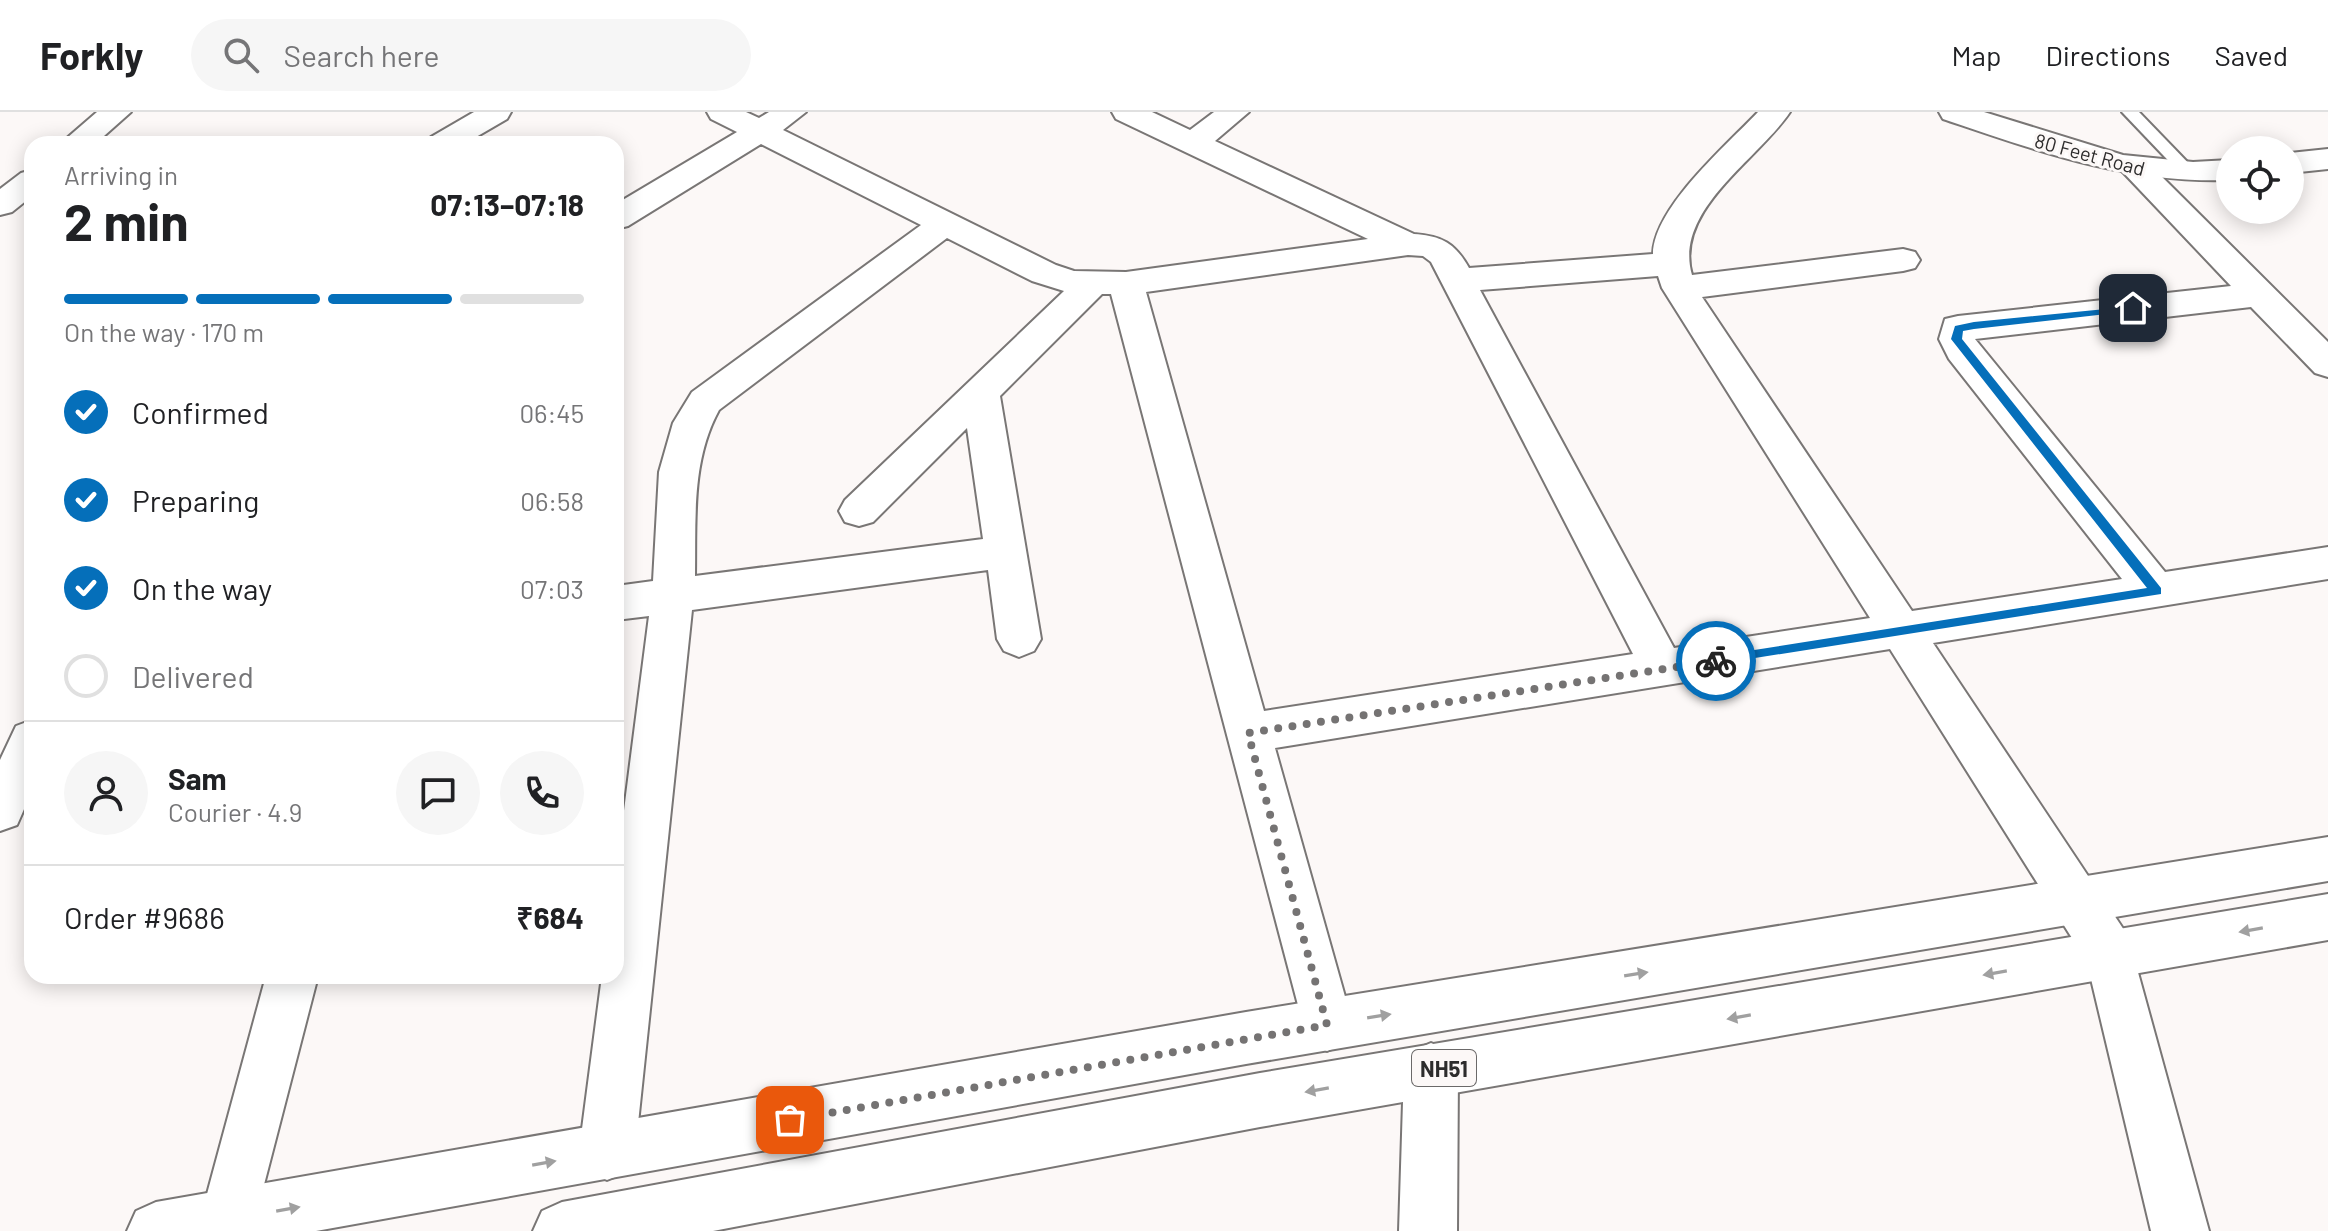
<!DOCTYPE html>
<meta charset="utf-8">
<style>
body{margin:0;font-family:Barlow,sans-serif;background:#f6f6f6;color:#202124;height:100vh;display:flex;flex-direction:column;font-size:30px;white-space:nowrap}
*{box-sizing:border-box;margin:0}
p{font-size:26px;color:#757577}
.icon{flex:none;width:44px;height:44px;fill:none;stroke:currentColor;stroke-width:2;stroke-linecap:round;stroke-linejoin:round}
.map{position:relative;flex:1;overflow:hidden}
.side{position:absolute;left:24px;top:24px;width:600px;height:848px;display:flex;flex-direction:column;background:#fff;border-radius:24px;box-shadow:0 4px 20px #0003}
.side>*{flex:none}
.tools{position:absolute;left:2216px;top:24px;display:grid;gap:16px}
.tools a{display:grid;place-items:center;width:88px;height:88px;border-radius:50%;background:#fff;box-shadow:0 4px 20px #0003;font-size:40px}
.pin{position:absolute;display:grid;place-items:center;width:68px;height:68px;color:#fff;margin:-34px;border-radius:16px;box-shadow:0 4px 12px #0006}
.courier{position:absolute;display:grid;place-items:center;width:80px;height:80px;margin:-40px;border:6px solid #056fba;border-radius:50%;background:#fff;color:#222;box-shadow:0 2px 10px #0007}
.head em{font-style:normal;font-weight:700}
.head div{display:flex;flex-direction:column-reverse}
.head{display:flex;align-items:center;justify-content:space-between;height:136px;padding:0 40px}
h1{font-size:52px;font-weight:700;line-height:60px}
.bar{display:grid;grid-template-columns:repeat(4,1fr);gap:12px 8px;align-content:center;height:96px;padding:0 40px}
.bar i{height:10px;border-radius:6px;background:#e0e0e0}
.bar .active{background:#056fba}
.bar p{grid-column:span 4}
.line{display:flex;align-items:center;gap:20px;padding:0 40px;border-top:2px solid #e0e0e0}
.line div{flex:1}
.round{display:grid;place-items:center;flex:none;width:84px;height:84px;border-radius:42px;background:#f6f6f6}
ol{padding:0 40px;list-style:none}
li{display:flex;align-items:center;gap:24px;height:88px}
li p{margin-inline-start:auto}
li .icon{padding:8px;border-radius:50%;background:#056fba;color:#fff;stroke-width:4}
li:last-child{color:#757577}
li i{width:44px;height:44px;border:4px solid #e0e0e0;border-radius:50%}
header{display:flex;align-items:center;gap:48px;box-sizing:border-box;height:112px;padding:0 40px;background:#fff;border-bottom:2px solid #e0e0e0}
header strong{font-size:38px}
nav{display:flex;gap:44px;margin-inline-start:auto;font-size:28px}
.search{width:560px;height:72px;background:#f6f6f6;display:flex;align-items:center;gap:20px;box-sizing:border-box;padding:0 28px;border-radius:44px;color:#757577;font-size:30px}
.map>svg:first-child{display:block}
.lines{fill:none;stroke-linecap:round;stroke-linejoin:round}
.lane-casing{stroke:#797675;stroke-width:4}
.street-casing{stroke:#797675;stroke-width:4}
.secondary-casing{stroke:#797675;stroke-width:4}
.highway-casing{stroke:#797675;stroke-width:4}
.lane{fill:#fff;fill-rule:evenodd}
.street{fill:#fff;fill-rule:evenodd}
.secondary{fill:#fff;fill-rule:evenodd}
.highway{fill:#fff;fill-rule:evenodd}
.oneway{fill:#a0a0a0}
.route{fill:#056fba}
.done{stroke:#757373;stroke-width:8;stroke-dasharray:0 14.4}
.labels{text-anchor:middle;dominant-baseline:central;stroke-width:6;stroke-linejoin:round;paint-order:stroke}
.far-street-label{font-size:20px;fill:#2d2c2c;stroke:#fcf8f7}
.shield{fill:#fcf8f7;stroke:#6b6969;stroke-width:2}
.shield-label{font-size:22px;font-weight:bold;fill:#2d2c2c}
</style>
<header>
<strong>Forkly</strong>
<div class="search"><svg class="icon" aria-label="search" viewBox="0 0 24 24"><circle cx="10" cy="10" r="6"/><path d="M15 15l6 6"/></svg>Search here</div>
<nav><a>Map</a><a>Directions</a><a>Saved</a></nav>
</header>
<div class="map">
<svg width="2328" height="1119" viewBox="0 0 2328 1119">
<rect width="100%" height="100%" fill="#fcf8f7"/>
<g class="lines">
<g class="lane-casing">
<path id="lane" d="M2122,0H2139L2195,58V64H2183Z"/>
</g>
<g class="street-casing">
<path id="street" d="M97,0H131L95,32H60Z
M474,0H511L507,7L464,32H426L431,25Z
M707,0H746L759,6L769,0H806L783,18L1056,153L1074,159L1126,160L1368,127L1116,7L1112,0H1152L1190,18L1214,0H1249L1215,29L1414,122C1442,124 1455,131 1469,156L1653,142C1654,95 1727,33 1758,0H1790C1758,48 1673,98 1692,163L1903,137L1915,140L1920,148L1915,156L1903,159L1702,185L1912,499L2122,467L1949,247L1939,227L1945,207L1958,204L2231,174L2120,57L2125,50L2136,47L2147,50L2328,230V265L2315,261L2251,195L1975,227L2165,460L2328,435V467L1933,531L2128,824L2209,1119H2151L2087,850L1890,537L1275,636L1353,913L1346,931L1327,939L1308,931L1111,182H1102L1000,284L1041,527L1034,539L1019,545L1004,539L997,527L988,458L692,498L635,1040L627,1060L607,1068L587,1060L579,1040L602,864H616V761L649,504L616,508V474L653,469L659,360L673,311L692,280L921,113L761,32L628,114L616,117V92L737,20L711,7ZM947,126L1032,169L1064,179L845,388L839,399L845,410L859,414L873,410L967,316L983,427L695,464C696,408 691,349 719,298ZM1408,143L1423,144L1431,150L1633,542L1264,599L1146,180ZM1658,164L1662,176L1870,506L1674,536L1480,178Z
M32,58V84L12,100L0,103V77L21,61Z
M32,608V679L17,713L0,719V648L16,614Z
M266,864H318L252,1119H204L200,1108Z
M1431,931L1450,939L1458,958L1457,1119H1399L1404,958L1412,939Z"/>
</g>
<g class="secondary-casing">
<path id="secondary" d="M1939,0H1984L2123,43L2193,50L2230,48V68C2128,72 2038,39 1943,7Z
M2328,37V57L2290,61V41Z"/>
</g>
<g class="highway-casing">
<path id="highway" d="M2328,725V769L1246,952L316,1119H127L136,1099L156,1090L1246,900Z
M2328,782V828L1260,1015L713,1119H533L542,1099L562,1090L1260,961Z"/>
</g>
<use href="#lane" class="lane"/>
<use href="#street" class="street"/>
<use href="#secondary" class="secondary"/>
<use href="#highway" class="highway"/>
</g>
<defs><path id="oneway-solid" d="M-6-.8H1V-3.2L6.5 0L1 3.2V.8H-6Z" transform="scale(2)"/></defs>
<g class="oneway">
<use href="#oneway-solid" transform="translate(2251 818) rotate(170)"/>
<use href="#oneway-solid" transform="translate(1995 861) rotate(170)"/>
<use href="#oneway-solid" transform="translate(1636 862) rotate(-9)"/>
<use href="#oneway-solid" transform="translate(1379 904) rotate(-9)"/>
<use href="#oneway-solid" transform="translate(1739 905) rotate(170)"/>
<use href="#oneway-solid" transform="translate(1317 978) rotate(170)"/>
<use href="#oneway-solid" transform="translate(544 1051) rotate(-10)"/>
<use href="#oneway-solid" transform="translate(288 1097) rotate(-10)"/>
</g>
<path class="route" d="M2136,194L2133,199L1974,217L1963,219L1962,227L2161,476V482L1711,553V545L1716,544L2147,476L1951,227L1955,214L1974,210Z"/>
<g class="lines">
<path class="done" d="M790,1008L1327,913L1248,621L1716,549"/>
</g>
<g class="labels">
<g class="far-street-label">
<text transform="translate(2090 42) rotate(15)">80 Feet Road</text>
</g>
<rect class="shield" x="1412" y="938" width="64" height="36" rx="6"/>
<g class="shield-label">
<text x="1444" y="956">NH51</text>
</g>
</g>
</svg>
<div class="tools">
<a><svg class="icon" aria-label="locate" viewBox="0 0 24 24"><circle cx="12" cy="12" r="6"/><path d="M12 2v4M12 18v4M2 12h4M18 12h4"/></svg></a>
</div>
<div class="pin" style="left:790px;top:1008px;background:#ea580c"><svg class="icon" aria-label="bag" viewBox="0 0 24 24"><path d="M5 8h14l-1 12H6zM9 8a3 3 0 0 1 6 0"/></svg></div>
<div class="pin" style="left:2133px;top:196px;background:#1f2937"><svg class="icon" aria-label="home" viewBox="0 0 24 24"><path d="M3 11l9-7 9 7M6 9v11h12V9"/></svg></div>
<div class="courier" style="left:1716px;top:549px"><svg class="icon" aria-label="bike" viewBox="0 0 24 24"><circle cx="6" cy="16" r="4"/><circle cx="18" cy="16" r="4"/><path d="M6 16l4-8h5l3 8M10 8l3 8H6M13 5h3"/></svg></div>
<section class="side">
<div class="head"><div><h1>2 min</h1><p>Arriving in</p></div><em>07:13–07:18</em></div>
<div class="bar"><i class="active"></i><i class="active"></i><i class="active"></i><i></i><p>On the way · 170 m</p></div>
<ol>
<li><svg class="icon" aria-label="check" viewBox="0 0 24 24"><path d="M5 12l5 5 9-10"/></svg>Confirmed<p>06:45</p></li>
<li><svg class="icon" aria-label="check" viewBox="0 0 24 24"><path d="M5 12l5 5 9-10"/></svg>Preparing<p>06:58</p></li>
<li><svg class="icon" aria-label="check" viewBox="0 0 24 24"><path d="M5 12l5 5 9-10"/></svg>On the way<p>07:03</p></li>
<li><i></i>Delivered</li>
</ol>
<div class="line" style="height:144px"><a class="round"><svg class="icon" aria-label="person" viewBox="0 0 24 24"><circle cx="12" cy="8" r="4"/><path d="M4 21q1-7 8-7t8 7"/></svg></a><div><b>Sam</b><p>Courier · 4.9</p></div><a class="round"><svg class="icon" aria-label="chat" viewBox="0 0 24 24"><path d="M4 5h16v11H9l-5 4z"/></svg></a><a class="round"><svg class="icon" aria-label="phone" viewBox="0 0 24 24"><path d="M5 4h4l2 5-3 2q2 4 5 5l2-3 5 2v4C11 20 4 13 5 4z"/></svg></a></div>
<div class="line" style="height:104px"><div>Order #9686</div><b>₹684</b></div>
</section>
</div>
